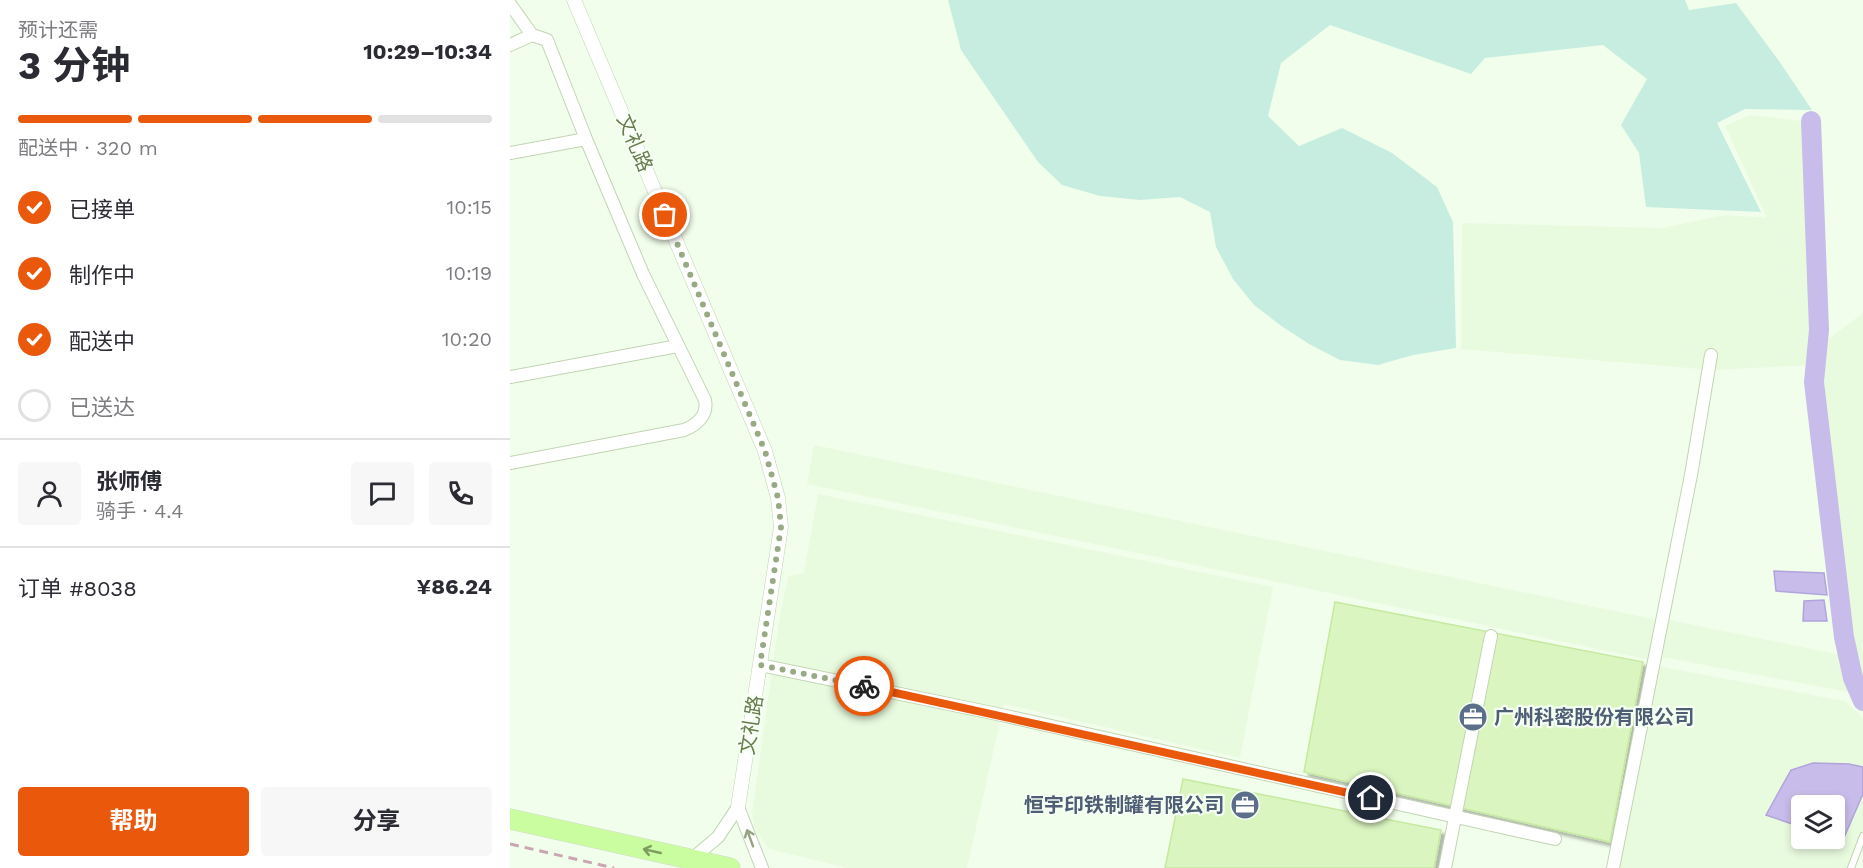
<!DOCTYPE html>
<html lang="zh">
<meta charset="utf-8">
<style>
body{margin:0;font-family:"Work Sans","Noto Sans SC",sans-serif;background:#f7f7f7;color:#2b2b33;height:100vh;display:flex;flex-direction:column;font-size:22px;white-space:nowrap}
*{box-sizing:border-box;margin:0}
p{font-size:20px;color:#7c7c81}
.icon{flex:none;width:33px;height:33px;fill:none;stroke:currentColor;stroke-width:2;stroke-linecap:round;stroke-linejoin:round}
.map{position:relative;flex:1;overflow:hidden}
.side{display:flex;flex-direction:column;background:#fff;width:510px}
.side>*{flex:none}
.controls{position:absolute;left:1281px;top:795px;display:grid;gap:12px}
.controls a{display:grid;place-items:center;width:54px;height:54px;border-radius:6px;background:#fff;box-shadow:0 3px 9px #0003;font-size:30px}
.pin{position:absolute;display:grid;place-items:center;width:51px;height:51px;color:#fff;margin:-26px;border:3px solid #fff;border-radius:50%;box-shadow:0 2px 6px #0007}
.courier{position:absolute;display:grid;place-items:center;width:60px;height:60px;margin:-30px;border:4px solid #ea580c;border-radius:50%;background:#fff;color:#222;box-shadow:0 2px 8px #0007}
.headline em{font-style:normal;font-weight:700}
.headline div{display:flex;flex-direction:column-reverse}
.headline{display:flex;align-items:center;justify-content:space-between;height:102px;padding:0 18px}
h1{font-size:39px;font-weight:700;line-height:45px}
.bar{display:grid;grid-template-columns:repeat(4,1fr);gap:9px 6px;align-content:center;height:72px;padding:0 18px}
.bar i{height:8px;border-radius:4px;background:#e1e1e2}
.bar .current{background:#ea580c}
.bar p{grid-column:span 4}
.line{display:flex;align-items:center;gap:15px;padding:0 18px;border-top:2px solid #e1e1e2}
.line div{flex:1}
.round{display:grid;place-items:center;flex:none;width:63px;height:63px;border-radius:6px;background:#f7f7f7}
ol{padding:0 18px;list-style:none}
li{display:flex;align-items:center;gap:18px;height:66px}
li p{margin-inline-start:auto}
li .icon{padding:6px;border-radius:50%;background:#ea580c;color:#fff;stroke-width:4}
li:last-child{color:#7c7c81}
li i{width:33px;height:33px;border:3px solid #e1e1e2;border-radius:50%}
.action{display:flex;gap:12px;margin-top:auto;padding:12px 18px}
.action a{flex:1;height:69px;border-radius:6px;background:#ea580c;color:#fff;font-size:24px;font-weight:700;line-height:69px;text-align:center}
.action a+a{background:#f7f7f7;color:#2b2b33}
main{display:flex;flex:1;min-height:0}
.map>svg:first-child{display:block}
.residential{fill:#e9fbdf;fill-rule:evenodd}
.green{fill:#c7ede1}
.water{fill:#c8bdea;stroke:#b1a3dc;stroke-width:1.5}
.lines{fill:none;stroke-linecap:round;stroke-linejoin:round}
.river{stroke:#c8bdea;stroke-width:20}
.building{fill:#dbf5c1;stroke:#c6e9a0;stroke-width:1.5;filter:url(#shadow)}
.service-casing{stroke:#c2d4b2;stroke-width:8}
.minor-casing{stroke:#c2d4b2;stroke-width:14}
.tertiary-casing{stroke:#c2d4b2;stroke-width:15}
.trunk-casing{stroke:#d4dacd;stroke-width:21}
.service{stroke:#fff;stroke-width:6}
.minor{stroke:#fff;stroke-width:12}
.tertiary{stroke:#fff;stroke-width:14}
.trunk{stroke:#cafda0;stroke-width:20}
.rail{stroke:#caa6b4;stroke-width:3;stroke-dasharray:9 6;stroke-linecap:butt}
.oneway{stroke:#94a381}
.oneway2{stroke:#7f9c60}
.done{stroke:#97aa83;stroke-width:6;stroke-dasharray:0 10.8}
.route{stroke:#ea580c;stroke-width:8}
.labels{text-anchor:middle;dominant-baseline:central;stroke-width:4.5;stroke-linejoin:round;paint-order:stroke}
.street-label{font-size:20px;fill:#667c4b;stroke:#f6fff3}
.service-label{font-size:20px;font-weight:bold;fill:#4e5e75;stroke:#f6fff3;text-anchor:start}
</style>
<main>
<section class="side">
<div class="headline"><div><h1>3 分钟</h1><p>预计还需</p></div><em>10:29–10:34</em></div>
<div class="bar"><i class="current"></i><i class="current"></i><i class="current"></i><i></i><p>配送中 · 320 m</p></div>
<ol>
<li><svg class="icon" aria-label="check" viewBox="0 0 24 24"><path d="M5 12l5 5 9-10"/></svg>已接单<p>10:15</p></li>
<li><svg class="icon" aria-label="check" viewBox="0 0 24 24"><path d="M5 12l5 5 9-10"/></svg>制作中<p>10:19</p></li>
<li><svg class="icon" aria-label="check" viewBox="0 0 24 24"><path d="M5 12l5 5 9-10"/></svg>配送中<p>10:20</p></li>
<li><i></i>已送达</li>
</ol>
<div class="line" style="height:108px"><a class="round"><svg class="icon" aria-label="person" viewBox="0 0 24 24"><circle cx="12" cy="8" r="4"/><path d="M4 21q1-7 8-7t8 7"/></svg></a><div><b>张师傅</b><p>骑手 · 4.4</p></div><a class="round"><svg class="icon" aria-label="chat" viewBox="0 0 24 24"><path d="M4 5h16v11H9l-5 4z"/></svg></a><a class="round"><svg class="icon" aria-label="phone" viewBox="0 0 24 24"><path d="M5 4h4l2 5-3 2q2 4 5 5l2-3 5 2v4C11 20 4 13 5 4z"/></svg></a></div>
<div class="line" style="height:78px"><div>订单 #8038</div><b>¥86.24</b></div>
<div class="action"><a>帮助</a><a>分享</a></div>
</section>
<div class="map">
<svg width="1353" height="868" viewBox="0 0 1353 868">
<defs>
<filter id="shadow"><feDropShadow dx="4.5" dy="4.5" stdDeviation="1.5" flood-color="#0004"/></filter>
</defs>
<rect width="100%" height="100%" fill="#f1feeb"/>
<path class="residential" d="M1240,115L1292,121L1305,305L1301,365L1202,370L951,349L952,223L1151,228L1215,215L1257,218L1215,126Z
M1353,313V676L1343,647L1314,396L1317,340Z
M304,445L1148,620L1140,660L297,484Z
M308,494L763,587L730,758L494,704L457,868H338L259,849L246,832L242,814L269,621L278,576L294,573Z
M1159,620L1332,655L1338,692L1152,657Z
M1147,666L1335,701L1348,713L1353,719V832L1339,868H1109ZM1292,806H1324V838H1292Z"/>
<path class="green" d="M438,0H1175L1179,10L1226,3L1269,61L1302,110L1235,109L1207,123L1251,212L1136,207L1129,153L1111,125L1137,79L1093,45L975,58L961,74L820,25L771,63L758,116L789,146L832,128L882,153L927,187L943,222L946,348L903,355L868,365L830,360L799,344L770,325L744,305L723,279L706,247L700,212L670,197L630,200L590,196L552,185L528,162L451,50Z"/>
<path class="water" d="M1264,571L1314,573L1317,595L1266,591Z
M1314,600L1317,621H1293L1294,601Z
M1303,763L1339,764L1353,767V794L1332,842L1323,839L1324,838V806H1292L1291,827L1256,815L1281,770Z"/>
<g class="lines">
<path class="river" d="M1301,121L1309,330L1304,382L1334,637L1343,678L1353,701"/>
</g>
<path class="building" d="M825,602L1133,662L1100,842L794,772Z
M673,779L931,830L924,868H655Z"/>
<g class="lines">
<g class="service-casing">
<path id="service" d="M1341,868L1353,836"/>
</g>
<g class="minor-casing">
<path id="minor" d="M0,4L22,35L0,45
M0,153L76,139
M0,377L168,346
M0,463L174,430C187,425 198,415 195,400L133,274L76,139L37,40L22,35
M250,665L487,714L1045,839
M228,807L252,868
M182,859L208,837L228,807
M935,868L981,636
M1103,868L1181,475L1201,355"/>
</g>
<g class="tertiary-casing">
<path id="tertiary" d="M64,0L255,451L268,498L271,527L228,807"/>
</g>
<g class="trunk-casing">
<path id="trunk" d="M0,819L220,868"/>
</g>
<use href="#service" class="service"/>
<use href="#minor" class="minor"/>
<use href="#tertiary" class="tertiary"/>
<use href="#trunk" class="trunk"/>
<path class="rail" d="M0,844L104,868"/>
</g>
<defs><path id="oneway-shaft" d="M-6 0H5M1.5-3L5.5 0L1.5 3" fill="none" stroke-width="1.6" stroke-linecap="round" stroke-linejoin="round" transform="scale(1.5)"/></defs>
<use class="oneway" href="#oneway-shaft" transform="translate(240 838) rotate(-110)"/>
<use class="oneway2" href="#oneway-shaft" transform="translate(142 851) rotate(-167)"/>
<g class="lines">
<path class="done" d="M155,215L255,451L268,498L271,527L250,665L354,686"/>
<path class="route" d="M354,686L861,798"/>
</g>
<defs>
<g id="office-disc" transform="scale(1.5)"><circle r="9.5" fill="#5c6f8a" stroke="#f6fff3"/><path d="M-6-3h4V-5.5h4V-3h4V5H-6ZM-1-4.5V-3h2v-1.5ZM-6 0V1H6V0Z" fill="#fff"/></g>
</defs>
<g fill-rule="evenodd">
<use href="#office-disc" x="963" y="717"/>
<use href="#office-disc" x="735" y="805"/>
</g>
<g class="labels">
<g class="street-label">
<text transform="translate(125 143) rotate(67)">文礼路</text>
<text transform="translate(241 725) rotate(-81)">文礼路</text>
</g>
<g class="service-label">
<text x="984" y="717">广州科密股份有限公司</text>
<text x="714" y="805" text-anchor="end">恒宇印铁制罐有限公司</text>
</g>
</g>
</svg>
<div class="controls">
<a><svg class="icon" aria-label="layers" viewBox="0 0 24 24"><path d="M12 4l9 5-9 5-9-5zM3 14l9 5 9-5"/></svg></a>
</div>
<div class="pin" style="left:155px;top:215px;background:#ea580c"><svg class="icon" aria-label="bag" viewBox="0 0 24 24"><path d="M5 8h14l-1 12H6zM9 8a3 3 0 0 1 6 0"/></svg></div>
<div class="pin" style="left:861px;top:798px;background:#1f2937"><svg class="icon" aria-label="home" viewBox="0 0 24 24"><path d="M3 11l9-7 9 7M6 9v11h12V9"/></svg></div>
<div class="courier" style="left:354px;top:686px"><svg class="icon" aria-label="bike" viewBox="0 0 24 24"><circle cx="6" cy="16" r="4"/><circle cx="18" cy="16" r="4"/><path d="M6 16l4-8h5l3 8M10 8l3 8H6M13 5h3"/></svg></div>
</div>
</main>
